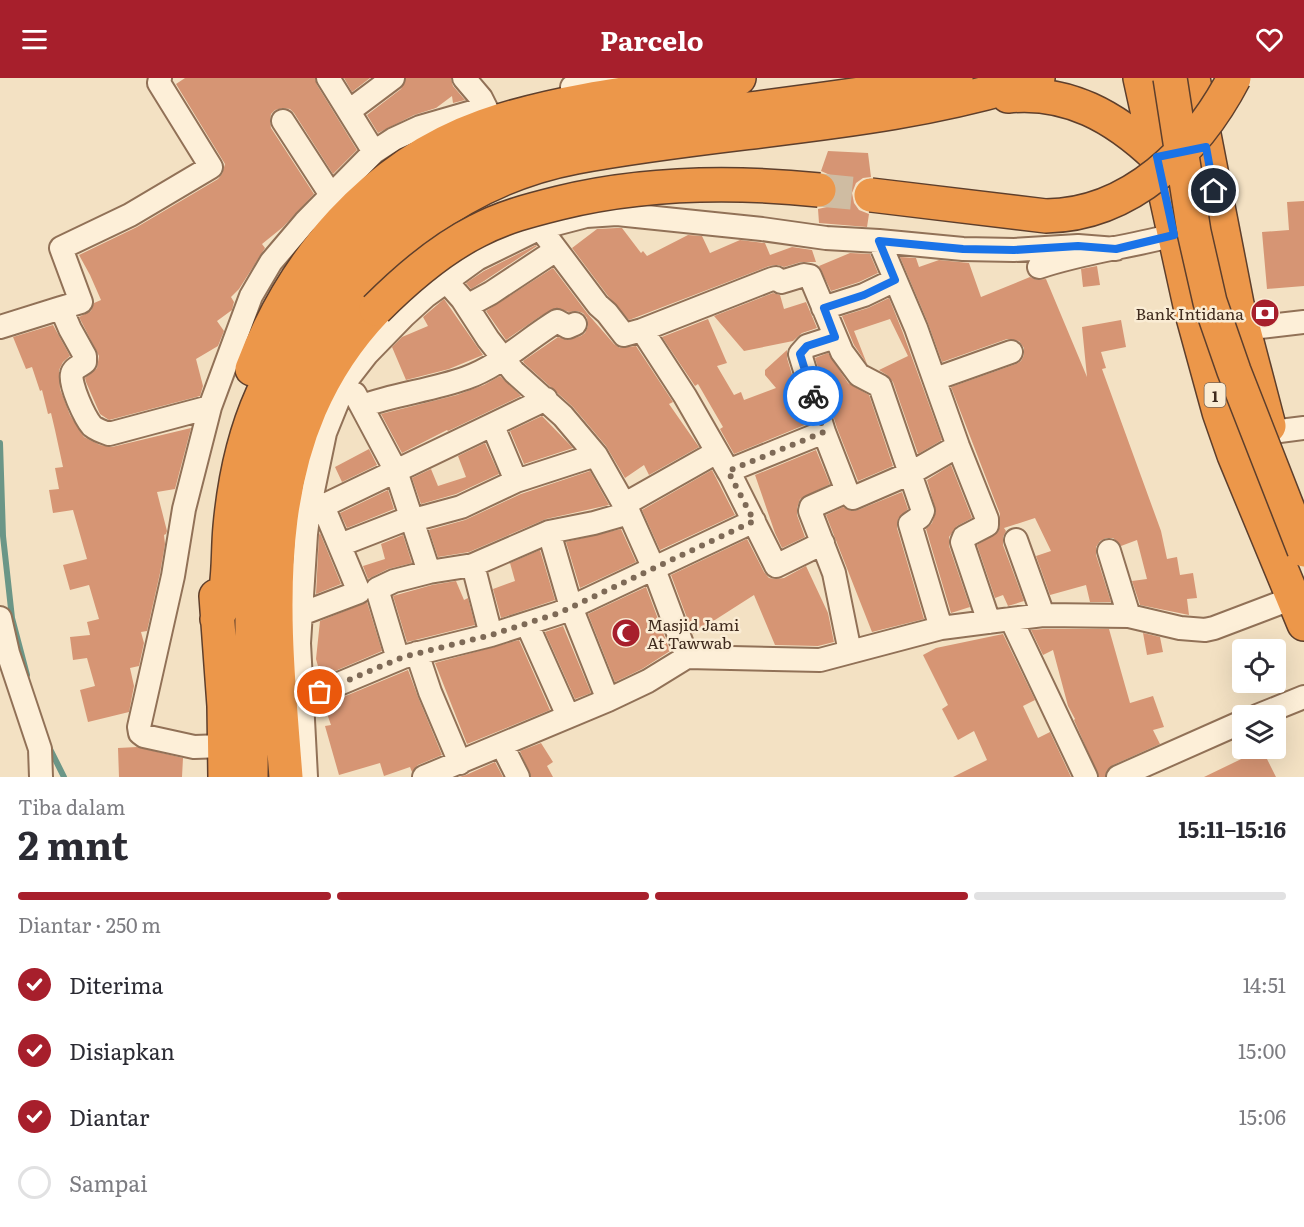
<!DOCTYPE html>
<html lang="id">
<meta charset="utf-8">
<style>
body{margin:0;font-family:Literata,serif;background:#f7f7f7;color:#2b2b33;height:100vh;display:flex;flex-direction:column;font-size:22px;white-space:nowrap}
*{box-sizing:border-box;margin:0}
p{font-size:20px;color:#7c7c81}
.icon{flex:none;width:33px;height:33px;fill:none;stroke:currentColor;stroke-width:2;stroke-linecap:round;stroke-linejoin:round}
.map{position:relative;height:699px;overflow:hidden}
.panel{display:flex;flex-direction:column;background:#fff;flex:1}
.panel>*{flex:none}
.tools{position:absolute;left:1232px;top:561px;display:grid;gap:12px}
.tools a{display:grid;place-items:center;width:54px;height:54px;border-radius:6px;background:#fff;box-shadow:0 6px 24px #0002;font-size:30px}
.pin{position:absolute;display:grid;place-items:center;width:51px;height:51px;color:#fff;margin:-26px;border:3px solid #fff;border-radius:50%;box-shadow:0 2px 6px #0007}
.courier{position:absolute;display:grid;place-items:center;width:60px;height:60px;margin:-30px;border:4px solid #1a73e8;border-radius:50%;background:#fff;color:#222;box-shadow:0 2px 8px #0007}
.summary em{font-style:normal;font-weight:700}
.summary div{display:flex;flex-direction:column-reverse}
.summary{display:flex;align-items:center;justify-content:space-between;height:102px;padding:0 18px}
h1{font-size:39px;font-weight:700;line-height:45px}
.bar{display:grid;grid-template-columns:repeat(4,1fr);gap:9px 6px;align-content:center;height:72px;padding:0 18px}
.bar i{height:8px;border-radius:4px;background:#e1e1e2}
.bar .on{background:#a71f2c}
.bar p{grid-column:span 4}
ol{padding:0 18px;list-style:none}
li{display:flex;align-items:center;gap:18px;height:66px}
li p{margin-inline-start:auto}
li .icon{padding:6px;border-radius:50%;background:#a71f2c;color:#fff;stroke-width:4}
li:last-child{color:#7c7c81}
li i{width:33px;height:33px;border:3px solid #e1e1e2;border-radius:50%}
header{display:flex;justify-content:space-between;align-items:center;height:78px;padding:0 18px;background:#a71f2c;color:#fff;font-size:27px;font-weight:700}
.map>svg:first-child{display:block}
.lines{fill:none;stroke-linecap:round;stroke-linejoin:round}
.stream{stroke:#6b9687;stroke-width:6}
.building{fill:#d69574}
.highway-tunnel{stroke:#cfbca2;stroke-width:33;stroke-dasharray:33 16;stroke-linecap:butt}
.street-casing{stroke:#917157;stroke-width:26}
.highway-casing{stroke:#5e3f2c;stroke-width:36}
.street{stroke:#fdefd8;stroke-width:22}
.highway{stroke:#ec974a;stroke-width:33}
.highway-bridge-casing{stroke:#5e3f2c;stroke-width:36;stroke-linecap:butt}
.highway-bridge{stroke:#ec974a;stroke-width:33}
.done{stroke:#7e6a57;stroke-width:6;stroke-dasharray:0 10.8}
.route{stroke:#1a73e8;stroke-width:8}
.labels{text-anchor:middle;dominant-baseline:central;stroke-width:5;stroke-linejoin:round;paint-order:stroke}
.shield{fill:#faecd4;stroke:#776454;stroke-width:1.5}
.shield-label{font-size:15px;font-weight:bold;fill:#3f2a1d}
.poi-label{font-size:16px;fill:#3f2a1d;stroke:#faecd4;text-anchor:end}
</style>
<header><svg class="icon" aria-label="menu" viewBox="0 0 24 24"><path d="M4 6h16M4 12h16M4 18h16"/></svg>Parcelo<svg class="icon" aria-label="heart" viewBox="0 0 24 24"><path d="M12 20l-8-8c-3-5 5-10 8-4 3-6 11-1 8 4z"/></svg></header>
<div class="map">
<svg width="1304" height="699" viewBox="0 0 1304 699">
<rect width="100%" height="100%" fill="#f3e1c3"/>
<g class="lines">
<path class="stream" d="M0,365L3,458L12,540L27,597
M48,667L64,699"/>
</g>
<path class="building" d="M185,0H315L317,7L357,72L333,96L294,35L290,31L283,30L275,32L271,36L270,43L271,50L314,116L283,149L262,166L265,170L239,211L231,219L234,224L232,232L217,243L224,253L218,268L196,281L203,308L200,318L109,342L100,336L86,304L85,300L97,290L99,278L79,239L91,233L94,225L101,222L90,197L79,177L137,149L218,101L222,96L225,86L176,6Z
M344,0H370L352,14Z
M406,0H451L453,8L465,22L453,25L452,18L436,30L414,37L378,55L367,37L401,11Z
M828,73L868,75L871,99L863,100L856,105L852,115L854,125L859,132L869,136L867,149L819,145L818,131L827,129L834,123L838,114L836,104L830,97L821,93Z
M1304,123V208L1267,211L1262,154L1289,152L1287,124Z
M617,150H622L641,175L643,173L647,178L688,157L702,158L710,175L740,162L765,165L770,177L792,169L812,172L816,184H801L784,189L778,187L769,188L629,242L608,218L572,170L597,151Z
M536,167L537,168L484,203L471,211L466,205L484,193Z
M850,175L870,176L878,195L859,204L831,213L819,188Z
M900,179L916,180L919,189L939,182L969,185L981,219L1030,199L1037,202L1046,201L1087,299L1082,249L1121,242L1126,269L1101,274L1106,290L1102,291L1161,453L1167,481L1177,479L1180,497L1193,495L1197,520L1187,521L1189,537L1140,527L1132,503L1147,501L1137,462L1121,468L1113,460H1106L1100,463L1096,469V477L1111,524H1090L1086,507L1050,517L1036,478L1051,473L1035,440L1004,450L1006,453L1003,459V467L1024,523L1008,528L1003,517L995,520L977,467L998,454L1000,447V436L951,309L1016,286L1021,283L1024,277V270L1019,263L1007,261L942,284L928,245Z
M1097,188L1100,207L1083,209L1081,191Z
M553,190L587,235L614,266L620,270L636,268L673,324L669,326L699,369L649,397L644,387L625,400L606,368L573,329L524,285L523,283L558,259L568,262L581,258L585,255L588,248L587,240L583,235L577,233L569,234L556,230L539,239L506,262L486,233Z
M773,215L780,217L784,231L806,224L817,250L802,255L793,263L744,273L714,238Z
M889,220L903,255L942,362L918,376L893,304L887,297L879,292L908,278L890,241L854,253L867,286L854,267L842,238L868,230Z
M444,221L483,277L449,291L406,302L392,269L402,259L428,248L423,239Z
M708,241L727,285L717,288L734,317L741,314L744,322L776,310L765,297V292L787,272V280L807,346L734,376L720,351L723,349L698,306L695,308L662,259Z
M53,247L70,278L63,284L59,292L60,311L70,337L84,359L100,367L112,369L191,350L175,411L157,414L167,453L166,456L164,457L165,466L160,495L147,553L141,554L144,565L139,588L130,590L134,608L129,634L88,644L80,612L95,608L87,580L73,582L70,559L90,557L87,544L99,541L89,507L70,512L63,487L87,481L73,432L53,435L49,412L59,411L55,390L63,389L55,352L51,335L48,336L42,312L40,313L32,289L26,291L13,259Z
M828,275L848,305L869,317L893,388L858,403L837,350L815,280Z
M500,298L521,318L448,353L447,352L402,375L381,336L457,317L484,307Z
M542,338L573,370L524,386L510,353Z
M485,365L499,396L456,416L421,426L412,400L431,391L438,408L466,399L458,378Z
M369,371L377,387L342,404L335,389Z
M816,372L830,406L800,421L797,430V437L805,459L782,470L775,455L755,397Z
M951,387L972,440L957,448L949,459V468L970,529L951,535L926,451L932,445L936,433L927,402Z
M712,392L735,437L660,472L642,432Z
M590,393L609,427L546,441L469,474L438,479L429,452L465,442L521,416Z
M388,412L394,431L347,450L340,435Z
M902,414L908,431L898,441L897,450L924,541L872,554L826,437L843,429L851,433L858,432Z
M621,451L636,484L580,510L566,464Z
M320,455L341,506L316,516L319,457Z
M403,457L412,485L388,491L368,501L363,488L385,481L381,466Z
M747,461L764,494L769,500L776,501L784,500L806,488L828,535L834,564L818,568L775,567L754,517L693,556L671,497Z
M540,472L555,522L501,540L493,511L515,503L510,485Z
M456,503L464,522L468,520L475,547L407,564L393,518L432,507Z
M646,509L670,573L642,591L615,604L588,536Z
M367,524L382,573L321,599L316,581L320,543Z
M563,548L591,615L575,621L545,554Z
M1044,551H1109L1130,625L1153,618L1164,649L1153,652L1160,666L1113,687L1107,692L1105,699H1099L1074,642L1075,641L1068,628L1053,572L1043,577L1031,552Z
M1143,555L1160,559L1163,574L1147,577Z
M1003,556L1035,622L1023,628L1038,660L1050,654L1071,699H953L987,682L974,653L958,662L942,631L948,627L923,577L936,570Z
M519,562L550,632L467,666L435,585Z
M408,592L418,619L442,677L418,687L412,694L410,689L384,698L380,685L339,697L325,648L331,647L324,627Z
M541,665L553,684L547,688L553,699H531L520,673Z
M137,669L183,680L182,699H119L118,670Z
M1262,671L1276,699H1204Z
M495,684L503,699H459L466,697Z"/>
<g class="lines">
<path class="highway-tunnel" d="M819,112L871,117"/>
<g class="street-casing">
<path id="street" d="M160,0L159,5L211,89L130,137L61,170L81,224L61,230L70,251L85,278V284C81,288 73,290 72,296C69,306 85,340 92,348C97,352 103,354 109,356L210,329
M328,0L374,74
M572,9L614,0
M349,33L393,0
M283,43L331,117
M879,163L916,250L958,368L987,441V447L964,459L962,464L989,544
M1039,189C1083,174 1129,169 1174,157
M446,203L462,221L488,261L514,294L563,338L596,377L629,435L654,491L687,579
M467,228L491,215L556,172
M823,230L864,217L895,202
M0,249L61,230
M1243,251L1304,244
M642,252L685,318L731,398L776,488L823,465
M935,301L1011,274
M355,316L396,393L429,494
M362,328C396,316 432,312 466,300C500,288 527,261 557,243L568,249L575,246
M493,348L516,403
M824,354L800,276L807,268L835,259
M1272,354L1304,350
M728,393L824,354L847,413L853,420L911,395L958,368
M847,413L811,429L810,433L834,495L850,574
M625,426L717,374
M309,432L323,428L546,321
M549,454L571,529L608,622
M1016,462L1043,537
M340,467L412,439L417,441L461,429L516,403L596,377
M1109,473L1129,538
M473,487L491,557
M301,536L359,514L323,428
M0,540L8,575L40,671L41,699
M1011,541L1086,699
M527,546L568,638
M941,550L910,446L920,439L923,433L880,308L859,297L842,274L810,198L804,197L781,204L776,200L772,201L642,252L624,257L607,235L598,227L540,150L586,138L617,136L762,151L826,160L879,163L963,171L1014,172L1078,168L1116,171
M417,575L430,614L460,685
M398,581L377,511L394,503L429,494L473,487L549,454L594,445L629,435
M303,621L403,579L491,557L559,535L754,443
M1257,638L1304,619
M502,667L518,699
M224,668L194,669L144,658L140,655L139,649L173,498L184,431L210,329L251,218L271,184L305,144L374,74L394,61L420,49L486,30L481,20L464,0
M306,699L299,565L306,456L309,432L325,355L346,303L367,276L404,238L426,218L477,181L540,150L531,138
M424,699L608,622L648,603L687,579L820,582L941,550L1043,537L1129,538L1180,550L1205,552L1214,550L1293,520
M1118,699L1242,644"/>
</g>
<g class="highway-casing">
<path id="highway" d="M1140,0L1191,232L1219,334L1234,377L1304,546
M1193,0L1237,226L1269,348
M1008,18C1068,12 1115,39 1157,79
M252,291C293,183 372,88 484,48C565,20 654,12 739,0
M216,518L224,628L225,699
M217,541C231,511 227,481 230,449C234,405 244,357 262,317C309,209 393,111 507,73C570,52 637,46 703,37C787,26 872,16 956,1
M251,699C251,649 252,599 252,549C252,499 252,449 262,399C271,351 290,309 315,267C374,171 465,100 576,79C730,50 888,49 1038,0
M286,699C273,535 252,361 376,231"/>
</g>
<use href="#street" class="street"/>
<use href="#highway" class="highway"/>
<g class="highway-bridge-casing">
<path id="highway-bridge" d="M1170,0L1194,154L1210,224L1234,293L1304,472
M871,117L1046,138C1131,137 1197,71 1234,0
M376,231C406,201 439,172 477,153C503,139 531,132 559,125C645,104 731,103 819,112"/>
</g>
<use href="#highway-bridge" class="highway-bridge"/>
</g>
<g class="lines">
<path class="done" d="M320,614L403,579L491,557L559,535L754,443L728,393L824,354L813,318"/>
<path class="route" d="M813,318L800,276L807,268L835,259L824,230L864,217L895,202L879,163L963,171L1014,172L1078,168L1116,171L1174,157L1157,79L1206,69L1214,113"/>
</g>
<defs>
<g id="bank-disc" transform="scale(1.5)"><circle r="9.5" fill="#a71f2c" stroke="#faecd4"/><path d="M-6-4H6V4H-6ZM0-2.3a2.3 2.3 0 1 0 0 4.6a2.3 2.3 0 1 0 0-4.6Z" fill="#fff"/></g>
<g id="mosque-disc" transform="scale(1.5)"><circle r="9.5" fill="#a71f2c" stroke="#faecd4"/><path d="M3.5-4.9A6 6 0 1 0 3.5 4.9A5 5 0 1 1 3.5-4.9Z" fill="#fff"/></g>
</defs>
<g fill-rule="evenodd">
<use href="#bank-disc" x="1265" y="235"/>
<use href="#mosque-disc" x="626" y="555"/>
</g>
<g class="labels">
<rect class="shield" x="1204.5" y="305" width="21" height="24" rx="4.5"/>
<g class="shield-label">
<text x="1215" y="317">1</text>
</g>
<g class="poi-label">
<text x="1244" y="235">Bank Intidana</text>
<text x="647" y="546" text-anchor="start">Masjid Jami<tspan x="647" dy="18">At Tawwab</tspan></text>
</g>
</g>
</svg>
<div class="tools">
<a><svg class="icon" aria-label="locate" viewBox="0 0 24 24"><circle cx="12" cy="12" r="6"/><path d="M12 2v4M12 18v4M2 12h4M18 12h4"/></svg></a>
<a><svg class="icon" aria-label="layers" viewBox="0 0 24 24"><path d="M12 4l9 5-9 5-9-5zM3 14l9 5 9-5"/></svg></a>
</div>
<div class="pin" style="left:320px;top:614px;background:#ea580c"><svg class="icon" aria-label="bag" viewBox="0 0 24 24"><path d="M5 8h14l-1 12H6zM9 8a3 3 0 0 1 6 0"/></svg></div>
<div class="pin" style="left:1214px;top:113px;background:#1f2937"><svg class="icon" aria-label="home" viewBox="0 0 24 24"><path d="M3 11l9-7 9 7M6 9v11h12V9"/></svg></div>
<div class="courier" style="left:813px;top:318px"><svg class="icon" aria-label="bike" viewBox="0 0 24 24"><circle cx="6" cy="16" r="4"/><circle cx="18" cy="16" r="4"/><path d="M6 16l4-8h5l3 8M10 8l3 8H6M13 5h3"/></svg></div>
</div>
<section class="panel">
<div class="summary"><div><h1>2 mnt</h1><p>Tiba dalam</p></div><em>15:11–15:16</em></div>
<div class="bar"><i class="on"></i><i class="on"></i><i class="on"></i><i></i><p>Diantar · 250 m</p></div>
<ol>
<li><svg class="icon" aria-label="check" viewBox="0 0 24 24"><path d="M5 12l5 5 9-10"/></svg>Diterima<p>14:51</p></li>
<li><svg class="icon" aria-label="check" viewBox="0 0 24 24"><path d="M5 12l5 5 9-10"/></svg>Disiapkan<p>15:00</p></li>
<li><svg class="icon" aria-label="check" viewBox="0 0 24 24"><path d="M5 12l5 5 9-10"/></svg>Diantar<p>15:06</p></li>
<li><i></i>Sampai</li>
</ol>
</section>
